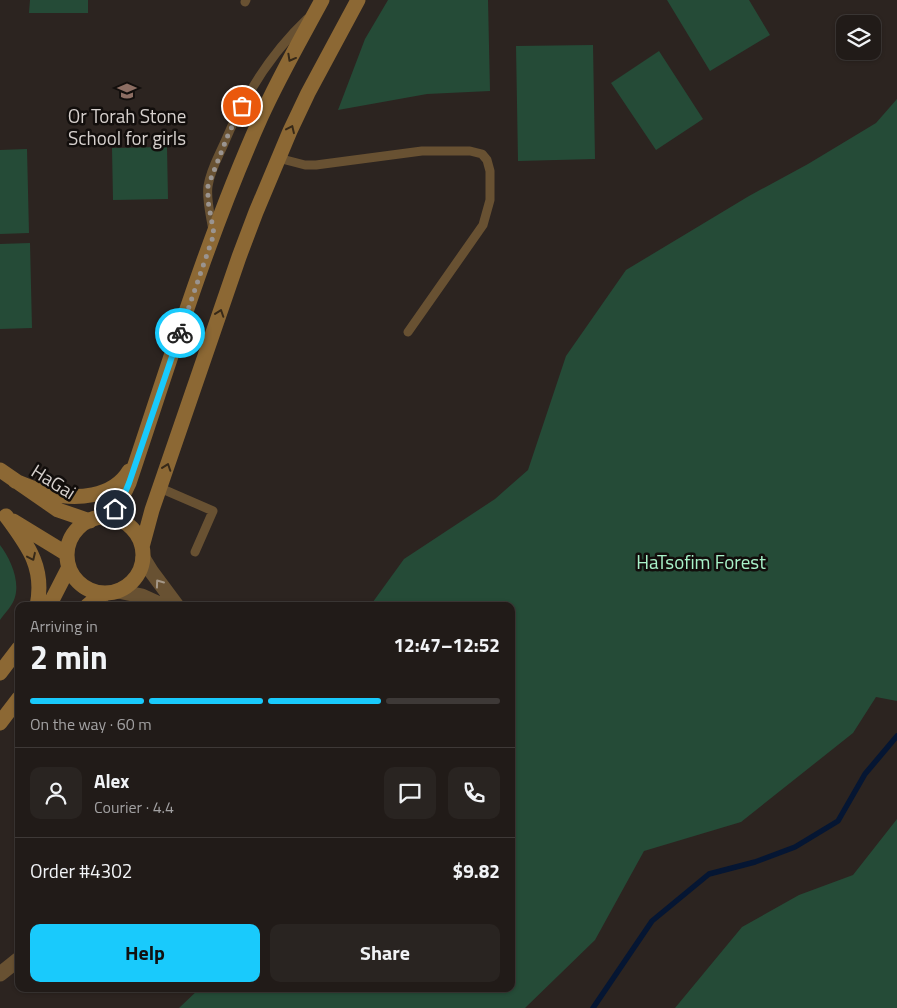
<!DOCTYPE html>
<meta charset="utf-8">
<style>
body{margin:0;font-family:"Titillium Web",sans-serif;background:#292421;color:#f1f3f6;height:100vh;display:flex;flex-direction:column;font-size:19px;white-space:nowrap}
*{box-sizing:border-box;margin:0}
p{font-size:16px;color:#a2a1a2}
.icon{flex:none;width:28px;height:28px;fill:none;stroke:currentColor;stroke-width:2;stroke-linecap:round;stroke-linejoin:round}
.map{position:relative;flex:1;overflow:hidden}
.sheet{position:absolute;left:15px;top:602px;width:500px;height:390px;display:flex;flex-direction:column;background:#211b18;border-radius:10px;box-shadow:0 1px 4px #0004,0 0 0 1px #3e3937}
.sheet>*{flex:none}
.tools{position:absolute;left:836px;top:15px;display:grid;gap:10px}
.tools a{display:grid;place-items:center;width:45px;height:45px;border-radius:10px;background:#211b18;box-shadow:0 1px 4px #0004,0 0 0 1px #3e3937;font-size:25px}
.pin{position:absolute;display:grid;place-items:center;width:42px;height:42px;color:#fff;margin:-21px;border:2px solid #fff;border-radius:50%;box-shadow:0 1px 5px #0007}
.courier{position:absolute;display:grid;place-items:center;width:50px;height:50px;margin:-25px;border:4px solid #19cafc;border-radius:50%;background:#fff;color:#222;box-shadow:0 1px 6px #0007}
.overview em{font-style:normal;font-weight:700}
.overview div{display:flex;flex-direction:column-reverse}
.overview{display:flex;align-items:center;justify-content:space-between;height:85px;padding:0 15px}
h1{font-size:32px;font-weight:700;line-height:38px}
.bar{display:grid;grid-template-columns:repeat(4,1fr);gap:8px 5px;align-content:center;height:60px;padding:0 15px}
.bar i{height:6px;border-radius:4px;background:#3e3937}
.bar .selected{background:#19cafc}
.bar p{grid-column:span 4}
.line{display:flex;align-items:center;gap:12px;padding:0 15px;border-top:1px solid #3e3937}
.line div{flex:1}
.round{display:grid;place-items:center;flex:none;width:52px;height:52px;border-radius:10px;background:#292421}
.cta{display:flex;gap:10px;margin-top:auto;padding:10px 15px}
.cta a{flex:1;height:58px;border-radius:10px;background:#19cafc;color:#111;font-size:20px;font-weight:700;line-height:58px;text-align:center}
.cta a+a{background:#292421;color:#f1f3f6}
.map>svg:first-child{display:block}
.green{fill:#254b37}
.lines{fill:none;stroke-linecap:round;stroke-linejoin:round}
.stream{stroke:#051633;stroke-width:5.5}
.lane{stroke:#685132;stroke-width:9}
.street{stroke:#685132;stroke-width:15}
.secondary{stroke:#8c6834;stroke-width:15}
.oneway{stroke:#372918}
.oneway2{stroke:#a49787}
.done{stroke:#9a9490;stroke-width:5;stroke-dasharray:0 9}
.route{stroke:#19cafc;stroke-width:6}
.labels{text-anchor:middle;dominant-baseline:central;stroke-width:5;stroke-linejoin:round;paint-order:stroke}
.poi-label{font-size:19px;fill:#d6d0cd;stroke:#120e0c}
.street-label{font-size:19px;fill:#d6d0cd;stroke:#120e0c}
.park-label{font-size:19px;fill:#a9f2c9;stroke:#120e0c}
</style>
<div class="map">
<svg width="897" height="1008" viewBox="0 0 897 1008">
<rect width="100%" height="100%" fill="#2c2420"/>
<path class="green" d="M30,0H88V13H29Z
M388,0H488L490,91L427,94L338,110L365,39Z
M667,0H749L770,35L710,71Z
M593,45L595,159L518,161L516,46Z
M659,51L703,119L656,150L611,83Z
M897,99V701L876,697L853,733L741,822L644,851L595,940L525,1008H179L199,989H511V606H370L404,559L495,499L528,470L566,356L626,270L749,196L808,164L876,123Z
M167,147L168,199L113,200L112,148Z
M27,149L29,233L0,234V150Z
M30,243L32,328L0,329V244Z
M0,545C10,558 20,580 15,597C13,605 5,613 0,620Z
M897,819V1008H675L742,927L799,895L853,875Z"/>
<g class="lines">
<path class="stream" d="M593,1008L652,921L709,874L755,862L795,847L838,821L865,774L897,736"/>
<path class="lane" d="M245,2L246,0
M278,158L305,165H316L422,151H470L482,154L487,160L490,171V200L483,225L408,332
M213,231C211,217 206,200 208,186C210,172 217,159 223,146C243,98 269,55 307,19
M160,488L213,511L195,552"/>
<path class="street" d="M143,558L151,571L177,606
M118,591L142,596L164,606
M0,974L19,959"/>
<path class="secondary" d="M0,470L58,510L90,521
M15,481C25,485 36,490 48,493C75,500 113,498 129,471
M6,516C28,546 45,567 37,606
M67 555a38 38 0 1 1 76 0a38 38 0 1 1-76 0Z
M103,518C117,508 122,498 129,483C170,361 208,235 261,117C279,77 301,39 322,0
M13,521L67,554
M142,547L152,510L239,257L256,212L290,131L308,93L358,0
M49,606L69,567
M87,606L94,600L107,593
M0,673L19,648
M0,723L19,698"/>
</g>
<defs><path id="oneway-chevron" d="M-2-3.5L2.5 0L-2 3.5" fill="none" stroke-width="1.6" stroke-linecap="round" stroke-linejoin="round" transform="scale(1.25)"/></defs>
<g class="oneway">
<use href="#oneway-chevron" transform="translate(291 58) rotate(119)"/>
<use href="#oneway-chevron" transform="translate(291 129) rotate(-65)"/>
<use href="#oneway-chevron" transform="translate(220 313) rotate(-71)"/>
<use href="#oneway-chevron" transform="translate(167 467) rotate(-71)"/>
<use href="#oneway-chevron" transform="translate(32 557) rotate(65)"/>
</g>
<use class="oneway2" href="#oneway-chevron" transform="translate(159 583) rotate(-126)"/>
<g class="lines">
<path class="done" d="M180,333L214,234L208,201V186L228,135L242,106"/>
<path class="route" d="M115,509L122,500L129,483L180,333"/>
</g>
<defs>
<g id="school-bare" transform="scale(1.5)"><path d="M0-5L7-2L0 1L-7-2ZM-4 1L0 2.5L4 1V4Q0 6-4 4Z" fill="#8d6e63" stroke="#120e0c" stroke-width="2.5" paint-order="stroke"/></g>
</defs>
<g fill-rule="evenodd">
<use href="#school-bare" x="127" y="91"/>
</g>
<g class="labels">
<g class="poi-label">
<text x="127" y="115">Or Torah Stone<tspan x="127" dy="22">School for girls</tspan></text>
</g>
<g class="street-label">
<text transform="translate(54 481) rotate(32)">HaGai</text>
</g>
<g class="park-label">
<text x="701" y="561">HaTsofim Forest</text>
</g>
</g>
</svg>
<div class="tools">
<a><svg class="icon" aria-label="layers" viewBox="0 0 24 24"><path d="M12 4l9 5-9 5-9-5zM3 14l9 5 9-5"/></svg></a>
</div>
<div class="pin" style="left:242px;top:106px;background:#ea580c"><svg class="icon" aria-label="bag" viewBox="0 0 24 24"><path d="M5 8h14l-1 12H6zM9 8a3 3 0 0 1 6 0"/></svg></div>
<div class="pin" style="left:115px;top:509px;background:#1f2937"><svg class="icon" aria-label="home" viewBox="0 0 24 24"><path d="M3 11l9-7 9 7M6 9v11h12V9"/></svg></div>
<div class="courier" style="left:180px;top:333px"><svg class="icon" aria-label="bike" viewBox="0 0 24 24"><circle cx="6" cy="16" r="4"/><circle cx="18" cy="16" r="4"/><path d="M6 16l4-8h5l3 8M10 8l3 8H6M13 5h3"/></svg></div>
<section class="sheet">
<div class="overview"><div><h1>2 min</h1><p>Arriving in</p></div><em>12:47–12:52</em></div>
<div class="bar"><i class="selected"></i><i class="selected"></i><i class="selected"></i><i></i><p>On the way · 60 m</p></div>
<div class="line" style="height:90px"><a class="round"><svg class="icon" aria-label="person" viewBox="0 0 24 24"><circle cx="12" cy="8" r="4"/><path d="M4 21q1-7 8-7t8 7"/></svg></a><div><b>Alex</b><p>Courier · 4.4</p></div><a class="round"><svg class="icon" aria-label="chat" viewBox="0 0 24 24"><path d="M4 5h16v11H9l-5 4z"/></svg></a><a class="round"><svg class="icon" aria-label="phone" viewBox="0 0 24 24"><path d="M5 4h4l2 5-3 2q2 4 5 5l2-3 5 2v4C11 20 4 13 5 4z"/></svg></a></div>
<div class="line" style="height:65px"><div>Order #4302</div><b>$9.82</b></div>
<div class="cta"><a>Help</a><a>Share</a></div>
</section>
</div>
